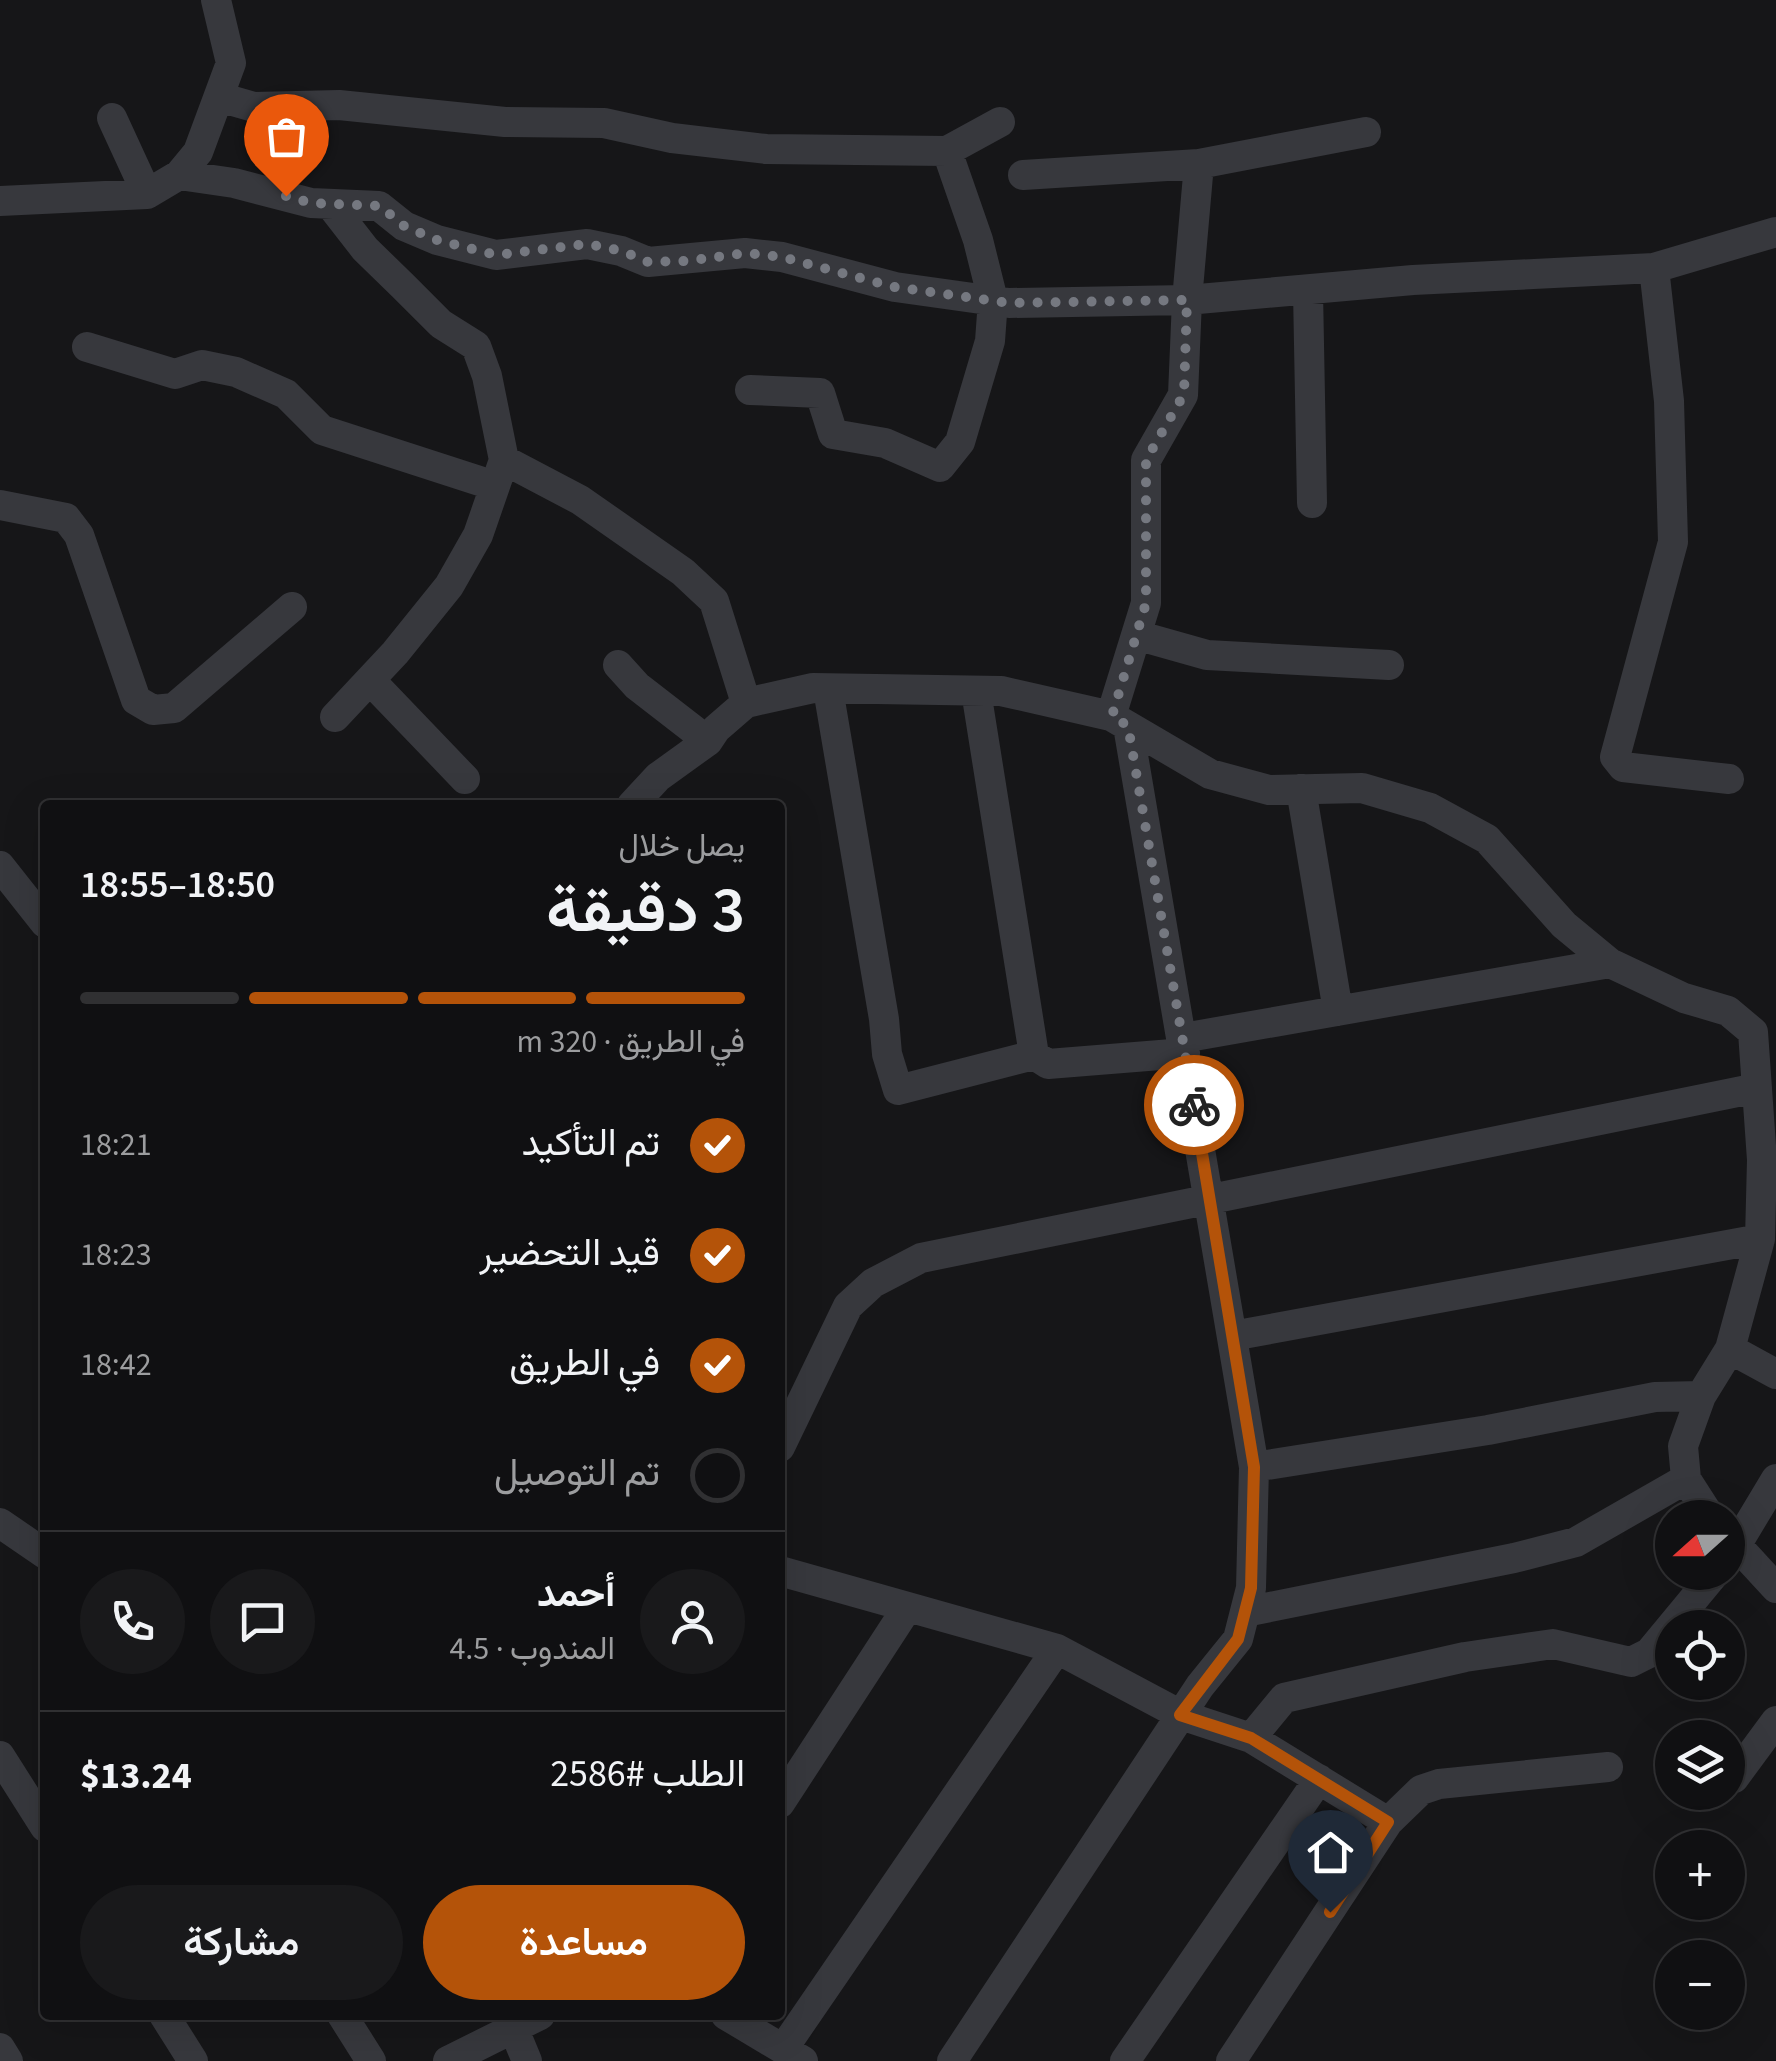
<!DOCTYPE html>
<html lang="ar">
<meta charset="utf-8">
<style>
body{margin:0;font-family:"Source Sans 3",Vazirmatn,sans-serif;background:#19191b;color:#f1f3f6;direction:rtl;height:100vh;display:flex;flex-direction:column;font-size:38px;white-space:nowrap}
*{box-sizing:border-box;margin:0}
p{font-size:32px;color:#9c9d9f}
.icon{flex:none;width:55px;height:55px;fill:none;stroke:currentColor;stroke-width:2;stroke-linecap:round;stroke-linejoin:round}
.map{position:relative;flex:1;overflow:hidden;direction:ltr}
.side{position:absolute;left:40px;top:800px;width:745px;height:1220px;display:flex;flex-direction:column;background:#101012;border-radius:10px;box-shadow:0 10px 40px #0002,0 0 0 2px #303032;direction:rtl}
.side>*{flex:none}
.needle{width:65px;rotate:249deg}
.controls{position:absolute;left:1655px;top:1500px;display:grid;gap:20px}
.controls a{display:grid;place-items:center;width:90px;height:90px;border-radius:50%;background:#101012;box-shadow:0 10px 40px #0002,0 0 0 2px #303032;font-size:50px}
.pin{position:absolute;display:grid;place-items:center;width:85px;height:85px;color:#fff;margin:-102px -42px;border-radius:50% 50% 50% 0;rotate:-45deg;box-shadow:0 0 10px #0007}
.pin .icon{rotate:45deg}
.courier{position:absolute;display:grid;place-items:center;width:100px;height:100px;margin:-50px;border:8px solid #b45309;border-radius:50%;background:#fff;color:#222;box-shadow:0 2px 12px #0007}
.headline em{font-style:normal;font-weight:600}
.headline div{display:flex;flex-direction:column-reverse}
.headline{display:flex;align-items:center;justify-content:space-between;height:170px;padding:0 40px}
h1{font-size:65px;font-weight:600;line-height:75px}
.bar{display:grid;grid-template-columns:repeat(4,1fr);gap:15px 10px;align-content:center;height:120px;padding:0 40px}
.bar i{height:12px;border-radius:8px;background:#303032}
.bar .on{background:#b45309}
.bar p{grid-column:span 4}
.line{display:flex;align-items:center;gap:25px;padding:0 40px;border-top:2px solid #303032}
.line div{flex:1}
.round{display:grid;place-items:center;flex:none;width:105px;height:105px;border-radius:52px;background:#19191b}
ol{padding:0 40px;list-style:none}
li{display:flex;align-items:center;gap:30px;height:110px}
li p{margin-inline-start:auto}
li .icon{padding:10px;border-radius:50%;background:#b45309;color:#fff;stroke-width:4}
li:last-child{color:#9c9d9f}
li i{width:55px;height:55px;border:5px solid #303032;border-radius:50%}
.cta{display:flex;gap:20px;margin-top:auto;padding:20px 40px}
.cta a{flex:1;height:115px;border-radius:60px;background:#b45309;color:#fff;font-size:40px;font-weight:600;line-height:115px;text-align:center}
.cta a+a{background:#19191b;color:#f1f3f6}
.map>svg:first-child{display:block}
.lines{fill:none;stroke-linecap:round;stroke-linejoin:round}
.minor{stroke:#37383d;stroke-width:30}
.done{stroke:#757880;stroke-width:10;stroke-dasharray:0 18}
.route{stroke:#b45309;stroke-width:12}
</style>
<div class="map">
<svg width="1776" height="2061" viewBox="0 0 1776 2061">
<rect width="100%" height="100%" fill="#161618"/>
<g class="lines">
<path class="minor" d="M219,97L254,107L339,105L505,122L604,123L672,138L766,149L947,151L1000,122
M112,118L147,194
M179,175L234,183L311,203L379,206L404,226L437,240L496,255L587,244L621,251L648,262L745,253L782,257L895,287L1009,303L1187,300L1413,280L1654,268L1776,232
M1023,175L1199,164L1366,132
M0,201L147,194L179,175L198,152L231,63L216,0
M330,204L365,249L403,286L441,324L476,346L487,376L504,460L478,535L449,586L395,653L335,717
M1654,268L1669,401L1673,542L1615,757L1623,767L1729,779
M1308,291L1312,503
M87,347L175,374L202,365L236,372L286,394L322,430L495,486
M750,390L820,393L833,434L885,443L940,467L960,442L990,341L993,300L978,240L947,151
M504,460L580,500L683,572L714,601L746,703L716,729L708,741L658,777L632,805
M0,505L66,518L79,535L136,700L153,710L174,708L292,607
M1136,635L1207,655L1389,665
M618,665L637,686L708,741
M370,680L465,779
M828,689L884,1019L887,1054L898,1090L1034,1055
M976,691L1034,1055L1048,1064L1185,1053
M746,703L813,688L1001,691L1111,716L1210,774L1269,790L1362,788L1430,808L1487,839L1564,925L1610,963L1684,998L1728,1011L1753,1032L1762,1160L1760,1239L1730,1349L1701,1396L1683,1446L1686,1479L1711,1518
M1111,716L1146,603V460L1183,395L1187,300L1199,164
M1301,789L1338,1011
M0,866L45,923
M1183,1038L1610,963
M1232,1336L1760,1239
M1730,1349L1776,1374
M780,1447L848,1306L873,1283L921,1258L1757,1088
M1254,1467L1488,1430L1655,1397L1701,1396
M0,1523L45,1554
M1728,1536L1776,1588
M1728,1559L1776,1479
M780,1571L1057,1649L1181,1715L1251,1738L1388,1822
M1245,1612L1514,1558L1576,1542L1686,1479
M1251,1738L1284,1698L1465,1657L1553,1644L1631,1662L1649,1653L1716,1572
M0,1756L45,1827
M1734,1778L1776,1721
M780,1803L907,1608
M164,2015L193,2061
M342,2015L371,2061
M508,2015L527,2061
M726,2015L803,2061
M0,2048L8,2061
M783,2049L1057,1649
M448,2061L540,2015
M952,2061L1200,1686L1238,1639L1251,1588L1254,1467L1128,726
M1125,2061L1319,1779
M1231,2061L1388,1822L1421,1790L1439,1784L1608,1767"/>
</g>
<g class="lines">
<path class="done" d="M286,196L311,203L380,206L404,226L437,240L496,255L587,244L622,251L648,262L687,261L746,253L782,257L894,287L1009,303L1187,300L1184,394L1146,460V603L1112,716L1128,726L1194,1105"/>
<path class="route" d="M1194,1105L1254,1467L1251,1588L1238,1639L1180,1715L1251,1738L1388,1822L1330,1912"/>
</g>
</svg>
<div class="controls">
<a><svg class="needle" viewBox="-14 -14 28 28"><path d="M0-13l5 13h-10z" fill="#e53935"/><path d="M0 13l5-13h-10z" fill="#9c9d9f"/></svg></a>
<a><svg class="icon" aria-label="locate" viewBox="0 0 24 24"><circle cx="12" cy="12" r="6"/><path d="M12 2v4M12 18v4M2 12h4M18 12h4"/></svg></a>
<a><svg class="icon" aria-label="layers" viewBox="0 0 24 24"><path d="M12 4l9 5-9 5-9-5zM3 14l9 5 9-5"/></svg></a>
<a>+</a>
<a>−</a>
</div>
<div class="pin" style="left:286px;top:196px;background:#ea580c"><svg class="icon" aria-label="bag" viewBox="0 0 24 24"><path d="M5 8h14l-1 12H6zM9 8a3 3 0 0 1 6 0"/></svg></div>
<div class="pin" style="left:1330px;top:1912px;background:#1f2937"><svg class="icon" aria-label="home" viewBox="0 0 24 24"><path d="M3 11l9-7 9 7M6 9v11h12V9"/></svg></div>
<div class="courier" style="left:1194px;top:1105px"><svg class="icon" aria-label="bike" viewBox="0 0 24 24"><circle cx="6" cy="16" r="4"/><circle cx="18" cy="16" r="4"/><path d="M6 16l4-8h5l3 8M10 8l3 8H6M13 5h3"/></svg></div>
<section class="side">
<div class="headline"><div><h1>3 دقيقة</h1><p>يصل خلال</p></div><em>18:50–18:55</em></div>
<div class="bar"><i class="on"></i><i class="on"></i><i class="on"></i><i></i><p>في الطريق · 320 m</p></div>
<ol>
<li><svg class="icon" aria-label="check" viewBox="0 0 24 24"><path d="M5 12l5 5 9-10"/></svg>تم التأكيد<p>18:21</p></li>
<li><svg class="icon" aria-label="check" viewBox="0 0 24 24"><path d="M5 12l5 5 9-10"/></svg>قيد التحضير<p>18:23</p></li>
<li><svg class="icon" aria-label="check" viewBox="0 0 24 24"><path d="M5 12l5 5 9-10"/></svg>في الطريق<p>18:42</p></li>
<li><i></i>تم التوصيل</li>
</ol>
<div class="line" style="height:180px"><a class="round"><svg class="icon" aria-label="person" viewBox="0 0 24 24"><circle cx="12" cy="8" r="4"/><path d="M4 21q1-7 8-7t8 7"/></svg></a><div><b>أحمد</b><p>المندوب · 4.5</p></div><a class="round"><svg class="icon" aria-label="chat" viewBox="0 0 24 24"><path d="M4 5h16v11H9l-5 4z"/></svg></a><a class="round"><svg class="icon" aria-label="phone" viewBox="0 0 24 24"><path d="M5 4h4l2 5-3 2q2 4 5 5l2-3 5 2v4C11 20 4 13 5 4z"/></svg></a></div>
<div class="line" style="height:130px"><div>الطلب #2586</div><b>$13.24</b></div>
<div class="cta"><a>مساعدة</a><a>مشاركة</a></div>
</section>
</div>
